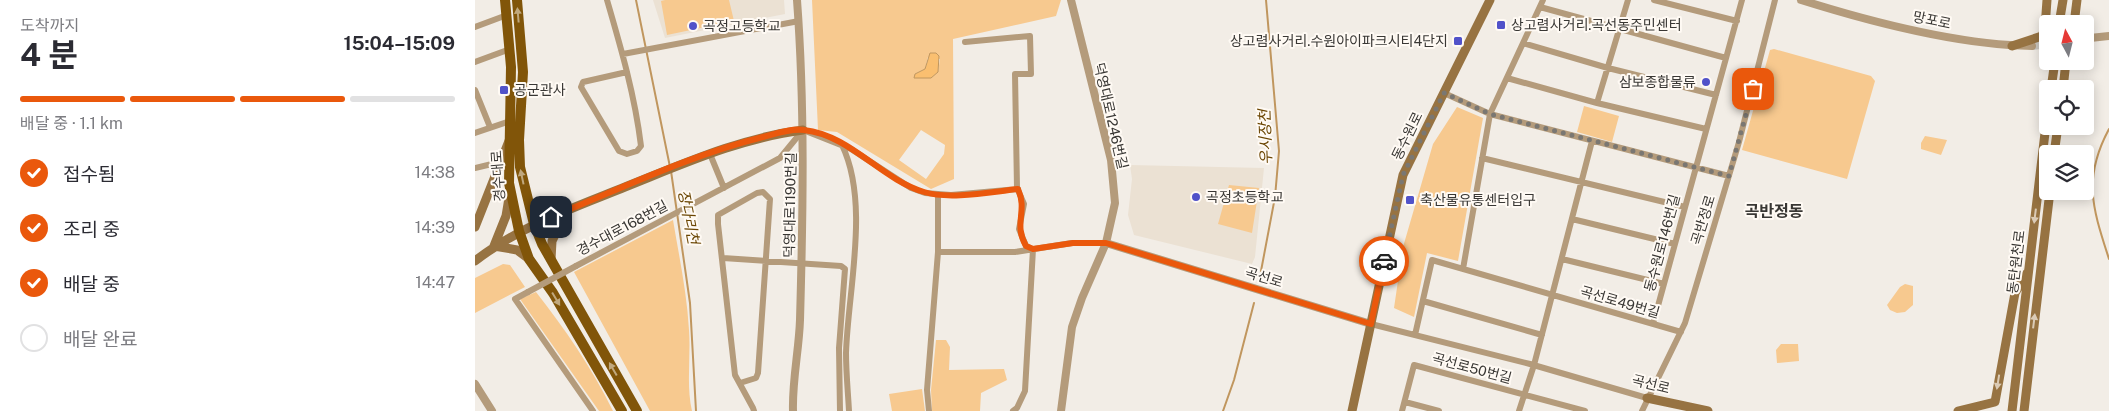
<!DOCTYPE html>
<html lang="ko">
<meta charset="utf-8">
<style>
body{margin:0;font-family:"Public Sans","Noto Sans KR",sans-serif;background:#f2f2f3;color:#2b2b33;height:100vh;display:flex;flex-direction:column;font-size:19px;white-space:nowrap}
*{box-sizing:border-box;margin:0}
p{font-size:16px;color:#7c7c81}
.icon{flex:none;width:28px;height:28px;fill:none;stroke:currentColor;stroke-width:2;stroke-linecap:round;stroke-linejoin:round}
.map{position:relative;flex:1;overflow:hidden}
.side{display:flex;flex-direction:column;background:#fff;width:475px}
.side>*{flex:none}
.needle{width:32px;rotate:353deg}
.tools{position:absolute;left:1564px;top:15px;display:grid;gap:10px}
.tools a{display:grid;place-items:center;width:55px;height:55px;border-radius:5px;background:#fff;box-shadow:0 2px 12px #0003;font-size:25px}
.pin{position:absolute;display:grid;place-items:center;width:42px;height:42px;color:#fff;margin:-21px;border-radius:10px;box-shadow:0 2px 8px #0006}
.courier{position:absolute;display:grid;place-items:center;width:50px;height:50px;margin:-25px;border:4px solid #ea580c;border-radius:50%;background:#fff;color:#222;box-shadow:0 1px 6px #0007}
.summary em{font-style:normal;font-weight:700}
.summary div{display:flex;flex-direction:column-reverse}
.summary{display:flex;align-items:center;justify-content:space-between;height:85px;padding:0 20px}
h1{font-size:32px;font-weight:700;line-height:38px}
.bar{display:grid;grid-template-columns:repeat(4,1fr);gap:8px 5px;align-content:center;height:60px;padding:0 20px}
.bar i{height:6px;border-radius:4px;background:#e1e1e2}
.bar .current{background:#ea580c}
.bar p{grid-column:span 4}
ol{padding:0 20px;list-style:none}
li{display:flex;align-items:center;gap:15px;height:55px}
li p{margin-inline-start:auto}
li .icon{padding:5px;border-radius:50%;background:#ea580c;color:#fff;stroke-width:4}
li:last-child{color:#7c7c81}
li i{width:28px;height:28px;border:2px solid #e1e1e2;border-radius:50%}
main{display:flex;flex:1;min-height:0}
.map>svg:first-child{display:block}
.built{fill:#ebe1d3}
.green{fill:#f7c98f;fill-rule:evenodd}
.water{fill:#fabf70;stroke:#c0965e}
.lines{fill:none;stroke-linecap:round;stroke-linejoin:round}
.stream{stroke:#c0965e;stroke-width:2}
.tertiary-tunnel{stroke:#cdc9c2;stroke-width:8;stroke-dasharray:8 4;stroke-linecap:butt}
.minor{stroke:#b49b7b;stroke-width:6}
.tertiary{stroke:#b49b7b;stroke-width:8}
.secondary{stroke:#977342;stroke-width:9}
.primary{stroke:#815509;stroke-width:10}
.minor-bridge{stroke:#b49b7b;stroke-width:6}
.oneway{fill:#c0a87e}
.oneway2{fill:#dbcbb6}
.done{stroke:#7a7772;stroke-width:5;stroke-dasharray:0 9}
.route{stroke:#ea580c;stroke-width:6}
.poi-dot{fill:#5152c9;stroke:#fffaf4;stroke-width:2}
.labels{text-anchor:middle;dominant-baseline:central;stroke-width:4;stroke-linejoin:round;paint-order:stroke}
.street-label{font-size:14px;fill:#393734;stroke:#fffaf4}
.poi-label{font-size:14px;fill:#393734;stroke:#fffaf4;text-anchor:start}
.water-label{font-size:15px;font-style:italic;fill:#6a4502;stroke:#fffaf4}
.quarter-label{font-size:16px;font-weight:bold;fill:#393734;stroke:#fffaf4}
</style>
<main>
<section class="side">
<div class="summary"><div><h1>4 분</h1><p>도착까지</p></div><em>15:04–15:09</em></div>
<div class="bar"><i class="current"></i><i class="current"></i><i class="current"></i><i></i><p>배달 중 · 1.1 km</p></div>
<ol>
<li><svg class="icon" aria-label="check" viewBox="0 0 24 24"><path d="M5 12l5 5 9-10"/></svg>접수됨<p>14:38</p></li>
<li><svg class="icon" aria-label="check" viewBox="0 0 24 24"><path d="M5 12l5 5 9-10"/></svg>조리 중<p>14:39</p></li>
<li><svg class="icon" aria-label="check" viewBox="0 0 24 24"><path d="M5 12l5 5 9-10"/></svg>배달 중<p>14:47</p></li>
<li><i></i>배달 완료</li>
</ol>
</section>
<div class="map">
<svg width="1634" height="411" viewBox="0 0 1634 411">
<rect width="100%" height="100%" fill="#f2ede6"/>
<path class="built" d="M178,0H309L310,14L190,38Z
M655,165L789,168L780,257L777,264L659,235L653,215L657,179Z"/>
<path class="green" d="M190,0H254L259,21L192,35L186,1Z
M337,0H586L581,16L478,39L479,179L456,189L362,132L343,130ZM453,57L465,59L463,72L456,78H439L440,74L450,69ZM446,130L470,145L469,154L451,179L424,160Z
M1299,49L1396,76L1400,81L1372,179L1267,150L1295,50Z
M1109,106L1144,116L1137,142L1102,132Z
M982,107L1008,118L983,261L952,253L939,317L919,308L928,247L958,144Z
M1450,136L1472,140L1466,155L1446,149V143Z
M754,185L784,188L777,233L743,224Z
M198,220C204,256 212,293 214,330C216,357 211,385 217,411H175L99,272Z
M28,264L35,265L50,287L0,313V278Z
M1430,284L1438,286V305L1430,312L1422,313L1415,310L1412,305L1425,287Z
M61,292C90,329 117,368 138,411H124L45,299Z
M461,340H471L475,347L474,370L529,369L532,380L506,393L505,411H457L456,390Z
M1306,344H1323L1324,361L1302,363L1301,350Z
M447,389L450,411H417L414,394Z"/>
<path class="water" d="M455,53H461L464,56L463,72L456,78H439L440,74L450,69Z"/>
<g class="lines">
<path class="stream" d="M161,0L195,167
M1634,129C1607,179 1618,209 1634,259
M196,171L215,303L221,411
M786,271L800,197L804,151L791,0
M748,411L759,380L779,303"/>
<path class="tertiary-tunnel" d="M1557,46L1572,44"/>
<path class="minor" d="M132,0C146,48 160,96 166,146L162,151L152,154L144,151L106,87L108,82L152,72
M1179,0L1262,21
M1065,7L1251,58
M0,27L32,15
M490,42L555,36L556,74H540L542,188L549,204L544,229L551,246L557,249
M1048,43L1133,68L1241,95
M148,54L324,21
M0,62L35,49
M1032,78L1122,103L1231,129
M0,90L15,127
M969,93L1015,114L1254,176
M1122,103L1153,0
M0,133L35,121
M367,145C395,203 373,290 371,353C371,373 373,392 374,411
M235,154L249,188
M1007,158L1210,207
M0,168L25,162
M463,195V252
M1097,219L1200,244
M248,258L366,266L370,269L364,348L365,411
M1087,259L1189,284
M101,266L305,158L328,130L376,149L436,188L450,193L476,195L543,189
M988,269L1015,114L1068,0
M53,292L40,299L118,411
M948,301L1067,335
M896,324L1055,364L1172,398
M1178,324L1267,0
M940,335L957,260L1206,332
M265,383L281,378L283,373L295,199L288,192L282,193L243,215V224L260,375L278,408L279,411
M930,402L964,411
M454,411L452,390L463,252H540L597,243H631
M538,411L542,408L550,391L558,249
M927,411L939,365L1110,411
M1044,411L1059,365L1117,141
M1167,411L1210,323L1264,142L1300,0"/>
<path class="tertiary" d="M1326,0C1396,22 1483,45 1557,46
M1615,38L1634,36
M631,243L896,324
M0,384L17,411
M318,411C317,381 324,350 325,320C328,213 330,107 322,0
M586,411L597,327L607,298L631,243L640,203L636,160L596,0"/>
<path class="secondary" d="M1584,24L1588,0
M1599,24L1602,0
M1537,46L1567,36L1570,28L1572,0
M1576,89L1580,61
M1588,89L1591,61
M1579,154L1583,126
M0,227L34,141
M19,246L31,216L35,192
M19,246L42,250L54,259
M76,260L77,241L92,210
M0,261C45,226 98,208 150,187C208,164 265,138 328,130
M1172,398L1233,411
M877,411L928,175L1015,0
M1483,411L1520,402L1540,293L1552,273
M1537,411L1572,116
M1549,411L1575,191"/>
<path class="primary" d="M30,0L36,67L34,183L44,231L54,259L78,293L147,411
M42,0L48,72L44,140L45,167L59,224L67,244L162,411"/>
<path class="minor-bridge" d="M53,292L101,266"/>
</g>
<defs><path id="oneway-solid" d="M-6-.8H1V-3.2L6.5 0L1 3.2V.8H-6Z" transform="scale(1.25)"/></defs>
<g class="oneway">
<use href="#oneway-solid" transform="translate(43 15) rotate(-95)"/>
<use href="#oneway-solid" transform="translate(47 177) rotate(-102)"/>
<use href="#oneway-solid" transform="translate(81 299) rotate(59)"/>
<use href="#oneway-solid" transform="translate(138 369) rotate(-120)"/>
</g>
<g class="oneway2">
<use href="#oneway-solid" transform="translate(1560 216) rotate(97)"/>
<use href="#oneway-solid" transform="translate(1559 321) rotate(-83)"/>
<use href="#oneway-solid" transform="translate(1523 382) rotate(99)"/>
</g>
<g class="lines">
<path class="done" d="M909,261L928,175L969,93L1015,114L1254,176L1278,89"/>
<path class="route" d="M76,217C145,189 215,155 288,137C300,134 316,128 329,130C375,135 406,179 449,192C475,200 515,192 543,189C553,212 538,223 551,246L558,249L598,243H631L896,324L909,261"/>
</g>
<g class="poi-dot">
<rect x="1021" y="20" width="10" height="10" rx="2.5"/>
<circle cx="218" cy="26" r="5"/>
<rect x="978" y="36" width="10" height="10" rx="2.5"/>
<circle cx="1231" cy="82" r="5"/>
<rect x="24" y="85" width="10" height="10" rx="2.5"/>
<circle cx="721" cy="197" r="5"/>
<rect x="930" y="195" width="10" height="10" rx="2.5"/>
</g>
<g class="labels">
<g class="street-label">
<text transform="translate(1457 20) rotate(12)">망포로</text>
<text transform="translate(636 116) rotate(77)">덕영대로1246번길</text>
<text transform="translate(932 136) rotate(-64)">동수원로</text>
<text transform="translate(23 176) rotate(-94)">경수대로</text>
<text transform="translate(315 205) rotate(-89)">덕영대로1190번길</text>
<text transform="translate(1228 220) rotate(-73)">곡반정로</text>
<text transform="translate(147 228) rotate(-28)">경수대로168번길</text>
<text transform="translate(1187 243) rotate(-75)">동수원로146번길</text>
<text transform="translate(1541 262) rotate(-83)">동탄원천로</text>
<text transform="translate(789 277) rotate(17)">곡선로</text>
<text transform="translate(1145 302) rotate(16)">곡선로49번길</text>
<text transform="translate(997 368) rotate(15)">곡선로50번길</text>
<text transform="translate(1176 384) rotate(14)">곡선로</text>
</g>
<g class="poi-label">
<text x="1036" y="25">상고렴사거리.곡선동주민센터</text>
<text x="228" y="26">곡정고등학교</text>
<text x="973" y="41" text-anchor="end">상고렴사거리.수원아이파크시티4단지</text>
<text x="1221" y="82" text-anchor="end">삼보종합물류</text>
<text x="39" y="90">공군관사</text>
<text x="731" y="197">곡정초등학교</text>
<text x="945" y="200">축산물유통센터입구</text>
</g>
<g class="water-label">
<text transform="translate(790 137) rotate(-92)">우시장천</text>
<text transform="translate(214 217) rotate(79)">장다리천</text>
</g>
<g class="quarter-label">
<text x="1299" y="211">곡반정동</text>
</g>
</g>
</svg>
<div class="tools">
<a><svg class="needle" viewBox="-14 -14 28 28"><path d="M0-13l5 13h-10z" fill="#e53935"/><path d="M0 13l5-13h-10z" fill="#7c7c81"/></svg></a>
<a><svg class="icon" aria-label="locate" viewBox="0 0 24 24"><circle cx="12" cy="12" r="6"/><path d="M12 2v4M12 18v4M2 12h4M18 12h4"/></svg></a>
<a><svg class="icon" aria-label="layers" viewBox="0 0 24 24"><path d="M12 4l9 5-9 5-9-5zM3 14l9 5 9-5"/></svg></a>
</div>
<div class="pin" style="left:1278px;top:89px;background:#ea580c"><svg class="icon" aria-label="bag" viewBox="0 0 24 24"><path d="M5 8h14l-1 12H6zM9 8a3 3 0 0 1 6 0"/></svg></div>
<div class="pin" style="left:76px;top:217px;background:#1f2937"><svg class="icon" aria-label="home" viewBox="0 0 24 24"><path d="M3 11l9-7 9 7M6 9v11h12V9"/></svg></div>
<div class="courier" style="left:909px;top:261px"><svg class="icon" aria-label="car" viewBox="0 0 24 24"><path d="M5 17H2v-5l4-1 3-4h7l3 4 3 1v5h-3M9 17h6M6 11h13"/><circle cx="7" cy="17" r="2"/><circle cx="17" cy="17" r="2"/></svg></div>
</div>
</main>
